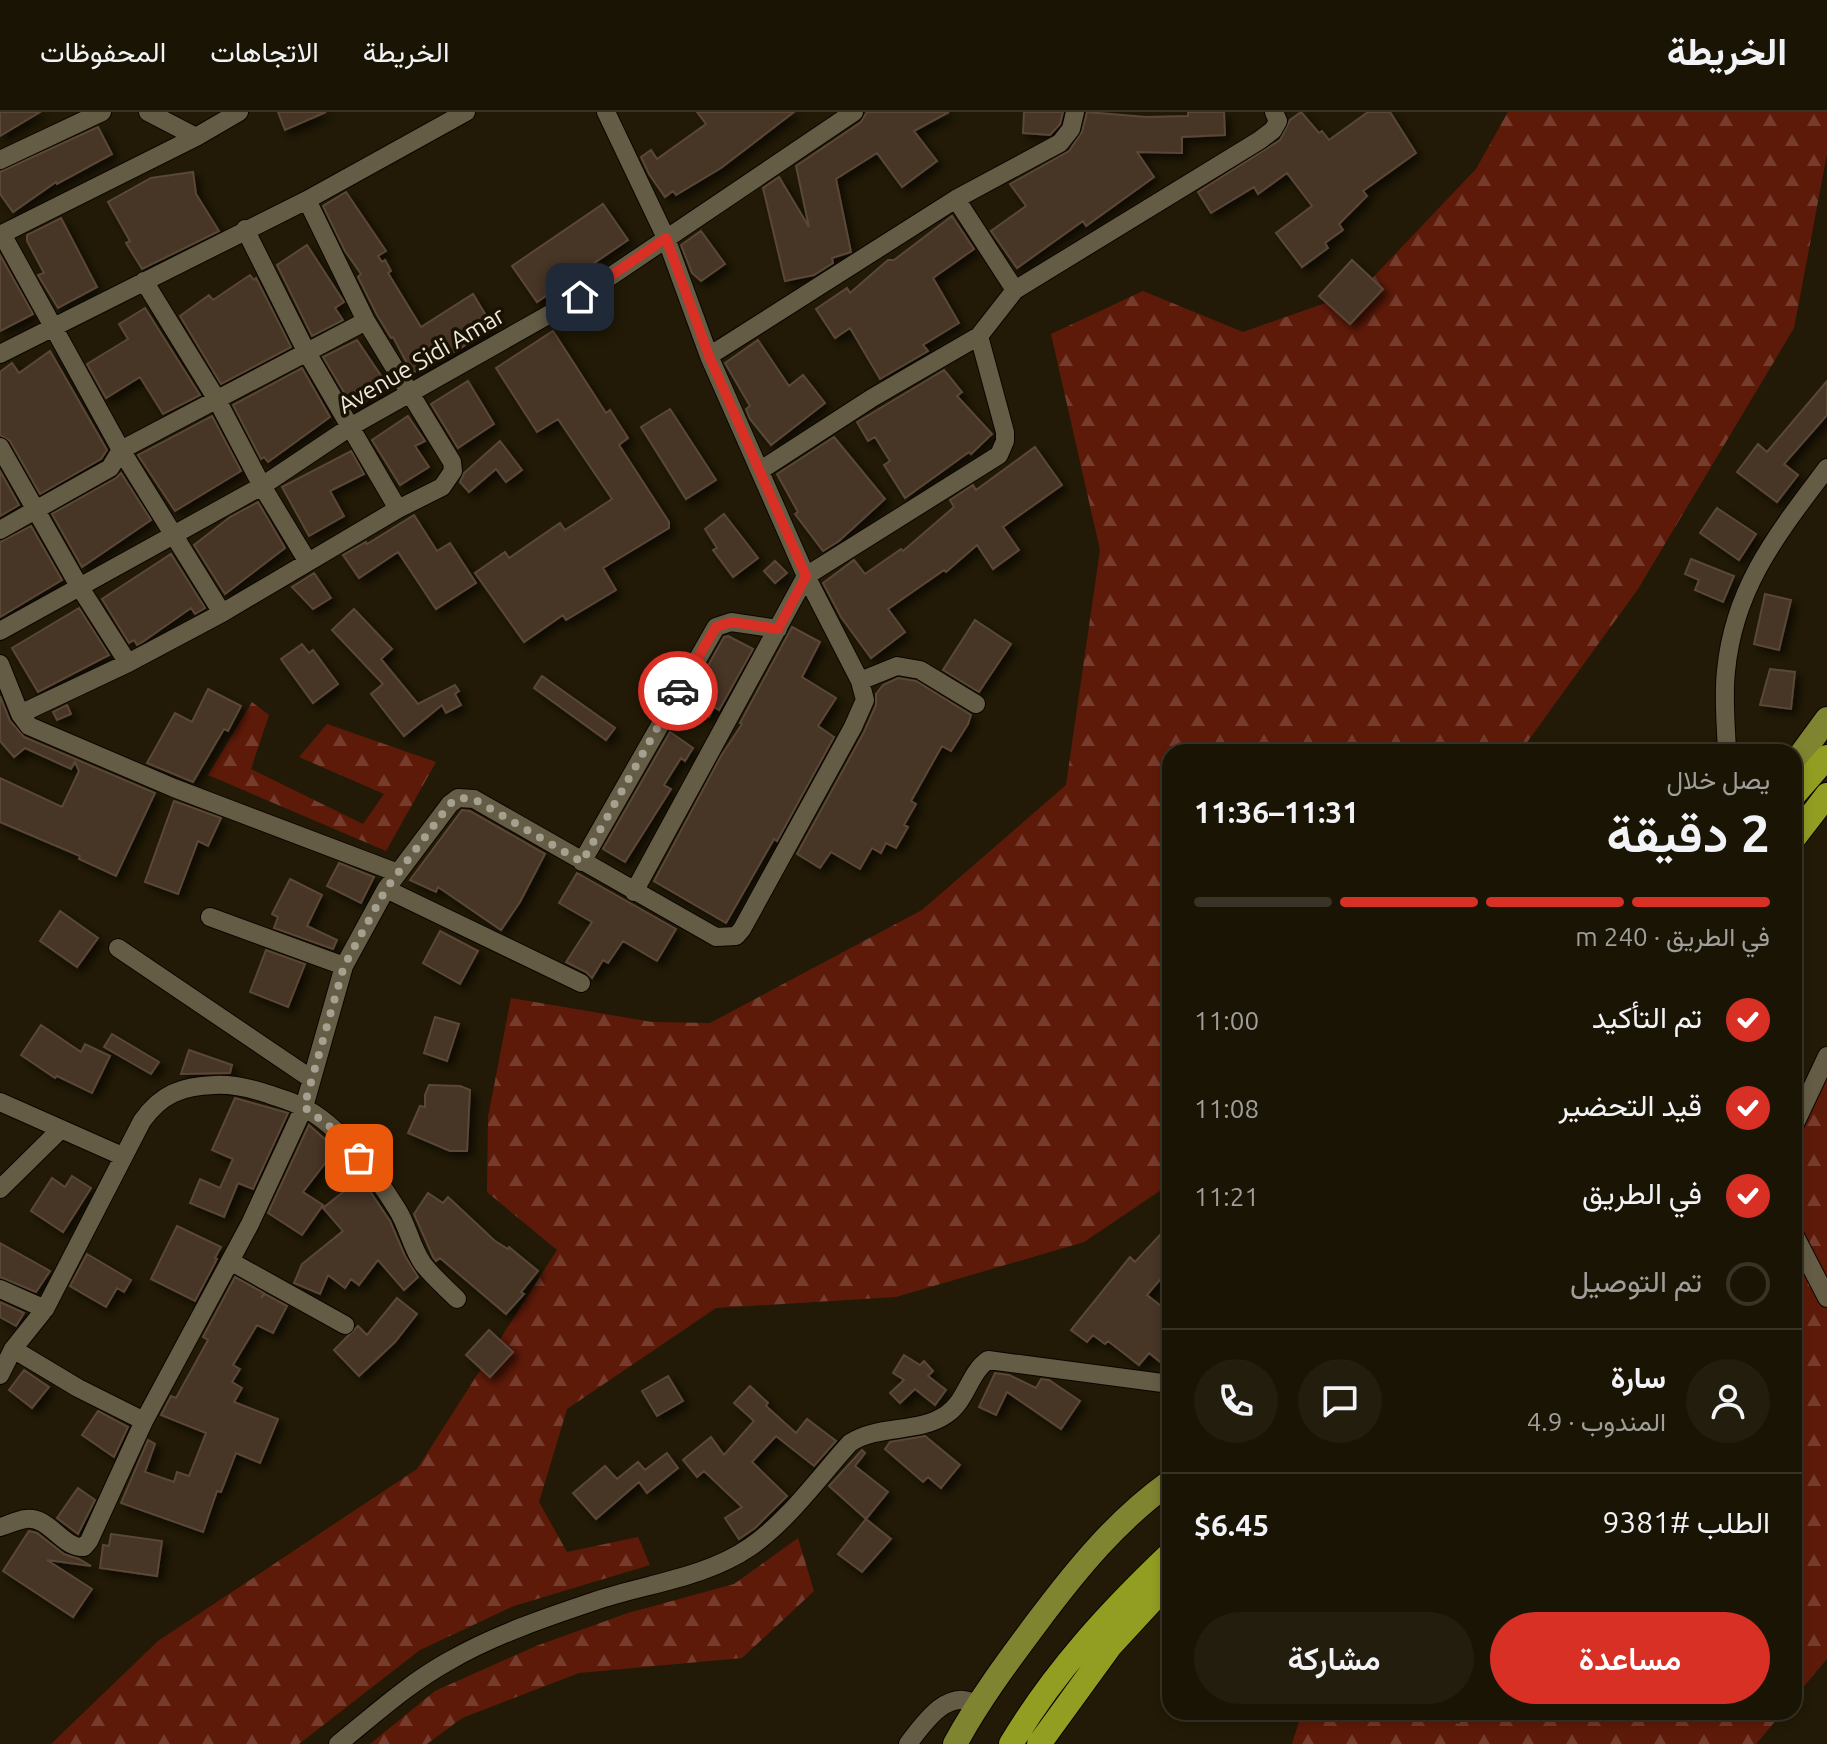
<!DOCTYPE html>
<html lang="ar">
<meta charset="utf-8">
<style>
body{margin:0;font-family:Ubuntu,Vazirmatn,sans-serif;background:#231d0e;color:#f1f3f6;direction:rtl;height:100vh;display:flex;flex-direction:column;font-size:30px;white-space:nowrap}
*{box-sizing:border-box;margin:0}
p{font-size:26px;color:#9f9e9a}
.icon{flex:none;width:44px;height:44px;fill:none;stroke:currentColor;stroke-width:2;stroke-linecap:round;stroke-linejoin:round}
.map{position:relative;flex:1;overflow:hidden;direction:ltr}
.details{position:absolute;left:1162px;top:632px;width:640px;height:976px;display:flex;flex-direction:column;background:#1a1404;border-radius:24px;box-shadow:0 4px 12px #0003,0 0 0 2px #383326;direction:rtl}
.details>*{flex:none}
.pin{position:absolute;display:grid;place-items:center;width:68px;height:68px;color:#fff;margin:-34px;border-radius:16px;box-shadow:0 4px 12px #0006}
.courier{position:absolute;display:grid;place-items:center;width:80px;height:80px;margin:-40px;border:6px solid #d93025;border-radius:50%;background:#fff;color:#222;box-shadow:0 2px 10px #0007}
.summary em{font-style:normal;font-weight:600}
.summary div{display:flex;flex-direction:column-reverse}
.summary{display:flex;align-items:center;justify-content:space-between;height:136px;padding:0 32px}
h1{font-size:52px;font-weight:600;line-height:60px}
.bar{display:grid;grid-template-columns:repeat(4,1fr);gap:12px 8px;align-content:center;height:96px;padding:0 32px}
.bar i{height:10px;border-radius:6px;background:#383326}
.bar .current{background:#d93025}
.bar p{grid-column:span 4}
.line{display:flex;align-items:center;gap:20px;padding:0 32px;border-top:2px solid #383326}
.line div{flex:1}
.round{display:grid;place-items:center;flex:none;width:84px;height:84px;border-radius:42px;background:#231d0e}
ol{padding:0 32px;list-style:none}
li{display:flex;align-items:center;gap:24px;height:88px}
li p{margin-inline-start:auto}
li .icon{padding:8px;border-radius:50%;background:#d93025;color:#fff;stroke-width:4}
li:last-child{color:#9f9e9a}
li i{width:44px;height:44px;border:4px solid #383326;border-radius:50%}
.button{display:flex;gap:16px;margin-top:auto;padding:16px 32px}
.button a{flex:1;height:92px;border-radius:48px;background:#d93025;color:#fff;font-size:32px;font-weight:600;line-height:92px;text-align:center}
.button a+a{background:#231d0e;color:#f1f3f6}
header{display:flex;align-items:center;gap:48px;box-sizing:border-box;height:112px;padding:0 40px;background:#1a1404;border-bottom:2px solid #383326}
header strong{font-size:38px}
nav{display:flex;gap:44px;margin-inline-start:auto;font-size:28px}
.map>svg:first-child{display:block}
.forest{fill:url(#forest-firs)}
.building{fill:#473525;stroke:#5a4737;stroke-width:2;filter:url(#shadow)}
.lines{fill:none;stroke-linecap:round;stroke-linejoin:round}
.minor-casing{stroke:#0b0500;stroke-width:20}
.primary-casing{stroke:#0b0500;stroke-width:26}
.motorway-casing{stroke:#0b0500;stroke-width:26}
.minor{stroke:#655c46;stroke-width:18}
.primary{stroke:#7f8430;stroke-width:24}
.motorway{stroke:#919e22;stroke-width:24}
.done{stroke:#a6a090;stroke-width:8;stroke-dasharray:0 14.4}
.route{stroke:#d93025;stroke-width:10}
.labels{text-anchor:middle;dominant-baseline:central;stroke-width:7;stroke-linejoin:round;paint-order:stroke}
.street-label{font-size:24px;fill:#ede8db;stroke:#191101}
</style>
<header>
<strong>الخريطة</strong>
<nav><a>الخريطة</a><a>الاتجاهات</a><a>المحفوظات</a></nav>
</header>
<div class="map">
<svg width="1827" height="1632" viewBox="0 0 1827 1632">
<defs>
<pattern id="forest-firs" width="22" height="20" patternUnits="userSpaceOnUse" patternTransform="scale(2)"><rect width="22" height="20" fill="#5e1a09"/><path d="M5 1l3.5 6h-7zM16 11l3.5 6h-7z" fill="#753b2c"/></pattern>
<filter id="shadow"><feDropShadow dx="5" dy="5" stdDeviation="4" flood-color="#0009"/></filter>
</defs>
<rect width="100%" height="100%" fill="#221a06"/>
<path class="forest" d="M1508,0H1827V42L1794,216L1638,477L1520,640H1170V1072L1084,1130L896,1185L716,1196L567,1297L539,1390L567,1440L638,1425L650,1453L514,1494L420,1538L299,1632H51L158,1529L417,1357L557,1138L487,1080L488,1005L511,886L652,910L710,911L922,798L1066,673L1100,438L1051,222L1143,179L1243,220L1360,179L1476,57Z
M252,590L269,603L251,657L363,712L384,682L299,645L327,612L436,650L386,739L208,663Z
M1827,962V1547L1794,1586V1009Z
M798,1426L814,1479L742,1546L579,1561L462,1606L427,1632H370L435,1579L536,1534L628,1501L734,1472Z
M1302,1600H1447L1459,1612L1463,1600H1783L1756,1632H1292Z"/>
<path class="building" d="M0,0H40L0,24Z
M278,0H326L285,18Z
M697,0H794L721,56L676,83L673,79L665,85L649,62L641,45L651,38L657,47L706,12Z
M867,0H949L914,19L937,49L902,75L877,41L836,67L851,140L832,146L833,151L814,163L785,169L763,76L779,65L809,115L796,54L861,10Z
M1024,0H1063L1060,12L1050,23L1023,21Z
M1087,0L1146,5L1188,4V0H1224L1225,23L1182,25V41L1137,40L1154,65L1086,114L1083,109L1017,156L991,119L1026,94L1010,72L1069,39L1082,20Z
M1301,0L1319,21L1322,19L1329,28L1368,0H1390L1416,41L1363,79L1367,84L1339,112L1343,118L1325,131L1328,136L1302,155L1276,121L1312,94L1287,61L1258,82L1254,75L1211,101L1198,80L1280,28L1290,8Z
M98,15L112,42L57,72L56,70L13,100L0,82V60Z
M193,60L196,82L219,119L142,157L126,131L130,129L108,90L151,66Z
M346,80L386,139L378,144L382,150L385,148L391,159L388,161L421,215L473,182L493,215L458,238L412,261L393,225L391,226L377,203L358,165L361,162L345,139L323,94Z
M603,92L628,128L537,190L512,154Z
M952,104L974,137L933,166L959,211L923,233L928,239L880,267L850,216L835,226L816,197L847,176L850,181L888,148H894Z
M61,106L97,175L58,196L38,163L44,161L27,129V123Z
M701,119L725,152L701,169L692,161L681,133Z
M307,133L344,190L335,196L343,208L312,224L277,153Z
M0,143L33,202L0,219Z
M1352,148L1383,177L1350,212L1319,184Z
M250,163L254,168L256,166L291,235L221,272L180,204L209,183L213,188Z
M145,196L200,283L163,302L140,265L106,286L87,252L128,227L119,212Z
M553,219L606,301L610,298L628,326L619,333L669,410V416L603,456L616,478L566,508L563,503L524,530L475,461L505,440L509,446L560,411L565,418L612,387L558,307L537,320L496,256Z
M357,228L388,274L354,297L323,245Z
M758,228L789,274L803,263L825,291L771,333L750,307L746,297L750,294L725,251Z
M50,239L107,338L101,347L40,382L10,329L0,323V260L12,251L19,261Z
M302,256L330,305L268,350L264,345L261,347L233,293Z
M944,258L962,280L957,284L992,322L971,342L969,340L905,386L884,353L890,349L875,325L868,329L857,310Z
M468,269L494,312L458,336L431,292Z
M1827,269V303L1784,352L1798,363L1777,390L1737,360L1758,332L1767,340Z
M670,297L716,368L686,387L641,315Z
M212,304L241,359L175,399L138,343Z
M408,304L425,329L415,334L429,355L400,373L372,328Z
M834,325L885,387L839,429L823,439L795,402L798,400L777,362Z
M500,329L522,358L506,370L496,357L469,380L460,370L464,361Z
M1035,335L1062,373L1003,415L1019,438L993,457L977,433L946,460L944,458L888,497L905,520L871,546L841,505L823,471L854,448L865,462L901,437L903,439L954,395L950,388L973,373L976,378Z
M351,339L364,362L330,379L344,404L309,424L282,375Z
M0,359L19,393L0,404Z
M121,361L151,408L82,455L52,402L116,366Z
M258,390L285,436L225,482L194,433L230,405Z
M1717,396L1756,422L1739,448L1700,421Z
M724,402L758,446L733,465L713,438L717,436L705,417Z
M414,403L437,439L450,431L476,471L436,497L398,440L359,466L343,443L366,430L367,432Z
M31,414L62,468L0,505V430Z
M171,442L205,496L195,502L191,496L144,529L137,533L134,528L129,531L102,487Z
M1691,447L1734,464L1723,490L1695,478L1699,468L1685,462Z
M775,449L787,461L775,471L764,459Z
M314,461L331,486L313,497L292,475Z
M1765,482L1791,488L1779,538L1754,532Z
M79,496L109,543L38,580L12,536Z
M354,497L392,537L381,547L418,592L455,573L459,579L455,582L461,593L446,601L442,593L404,624L371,582L383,572L332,518Z
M975,508L1011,532L979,580L943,558Z
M792,515L820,530L802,565L836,586L818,614L834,625L777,729L774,727L726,811L654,769L721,644L742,612L740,611Z
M728,524L753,537L723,591L719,598L714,595L709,605L686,593L724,525Z
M302,532L309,541L313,538L338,572L313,591L281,547Z
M1770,557L1795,560L1791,597L1760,593Z
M542,564L615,616L606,628L534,576Z
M898,566L916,569L971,603L968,612L951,639L942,634L911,689L916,692L904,713L908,715L896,736L886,731L881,741L872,736L860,757L831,740L820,756L797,742L864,620L876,593V582L883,573Z
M208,577L241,594L228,619L224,617L193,670L147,651L175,601L192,610Z
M0,584L10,609L24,625L155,681L116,764L79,747L80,744L0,710V666L62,695L79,659L75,650L71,657L25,636L14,645L0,629Z
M67,593L71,602L57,608L53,600Z
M670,620L693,636L685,649L681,646L664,673L671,677L625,750L603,737Z
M174,689L221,706L208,734L198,729L178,782L145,770Z
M462,698L470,699L545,742L520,790L501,818L438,775L436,780L410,768Z
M339,751L374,765L361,791L327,774Z
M577,761L676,817L657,849L623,829L608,851L603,848L592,866L586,860L566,850L592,810L559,791Z
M290,767L322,783L307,814L337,828L333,837L274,816L278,805L272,802Z
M60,799L98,826L77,855L40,829Z
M440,819L478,839L460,872L423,851Z
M266,838L305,852L288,895L250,880Z
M435,905L459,912L447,949L424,941Z
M41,913L81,940L85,932L110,944L92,981L57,964L55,966L21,943Z
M112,922L159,950L151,962L104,935Z
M189,938L232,953L230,961L181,962Z
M429,973L460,974L470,978L467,1039H450L408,1021L420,994L425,995V983Z
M235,986L288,1001L253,1077L238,1071L224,1105L190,1091L200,1067L220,1076L233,1047L212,1038Z
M309,1013L336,1037L303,1080L323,1093L302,1123L268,1101Z
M72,1064L91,1076L63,1120L31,1099L52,1066L65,1075Z
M361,1066L390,1109L405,1144L418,1165L404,1178L378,1148L359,1173L351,1167L345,1176L328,1163L320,1182L294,1171L302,1152L343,1119L323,1096Z
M428,1081L443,1091L448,1085L495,1129L508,1137L509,1135L538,1159L521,1180L524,1182L506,1202L440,1146L436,1149L433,1145L414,1102Z
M1170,1112V1156L1147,1183L1170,1201V1258L1149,1241L1139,1253L1108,1229L1105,1232L1093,1223L1087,1230L1071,1218L1130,1145L1135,1150Z
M177,1114L221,1135L215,1146L217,1147L195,1189L151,1167Z
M0,1131L50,1159L36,1180L0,1165Z
M87,1142L131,1168L124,1180L117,1176L106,1195L70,1174Z
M235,1165L264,1181L261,1186L265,1182L287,1194L273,1221L257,1213L233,1253L240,1257L232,1270L242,1276L234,1290L278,1307L260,1351L236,1341L221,1380L217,1379L203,1420L121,1391L148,1328L155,1332L145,1360L174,1370L177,1360L189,1364L206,1321L161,1303L171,1284L176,1286L208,1228L203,1225Z
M397,1186L417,1202L395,1230L359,1264L334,1238L358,1214L367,1223Z
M0,1190L24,1201L16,1214L0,1205Z
M489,1218L513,1240L490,1265L466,1243Z
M904,1243L920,1253L924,1249L933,1259L928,1264L946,1278L935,1293L915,1277L900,1291L890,1281L904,1268L893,1261Z
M24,1258L49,1275L32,1296L9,1278Z
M995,1261L1009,1263L1036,1276L1041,1267L1049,1268L1080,1289L1061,1317L1007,1280L996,1303L979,1295Z
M668,1264L683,1289L657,1304L642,1279Z
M750,1274L768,1291L766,1294L796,1321L807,1307L836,1329L814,1354L776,1324L752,1350L787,1384L755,1416L739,1427L725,1406L742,1395L704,1359L697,1365L683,1348L711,1325L724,1343L754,1309L734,1291Z
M98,1299L128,1315L114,1345L82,1323Z
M925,1324L960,1353L941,1376L928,1365L923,1370L885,1337L890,1330Z
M862,1338L865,1341L855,1354L888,1380L866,1407L829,1374Z
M667,1341L678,1356L647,1381L639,1370L596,1407L573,1381L605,1354L617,1367L638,1350L645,1358Z
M78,1376L95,1388L78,1422L57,1406Z
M866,1407L891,1427L862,1460L838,1442Z
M29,1419L37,1421L64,1442L79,1447L91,1454L47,1448L92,1477L73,1505L3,1459Z
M111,1422L162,1429L157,1464L100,1456L103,1433L109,1434Z"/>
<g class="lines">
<g class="minor-casing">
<path id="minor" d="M148,0L196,25
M0,48L102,0
M956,87L1015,178
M245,117L306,239L398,397
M2,122L121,338L222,501
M0,123L196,25L239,0
M144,169L216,286L262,374L308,450
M0,242L307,88L466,0
M709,244L956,87L1060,31L1071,17L1075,0
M0,335L79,474L128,551
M761,358L872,286L979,224
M0,418L110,356L121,338L366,209
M0,519L262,374L350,315L580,185L854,0
M0,552L20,602L29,614L174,676L398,761
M860,569L897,554L920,558L976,592
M20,602L128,551L222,501L398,397L442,375L453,359L452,350L366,209L307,88
M1727,640C1726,613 1723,586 1726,559C1734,475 1778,421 1827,356
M582,750L716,515L731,510L778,517
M386,777L581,871
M634,780L806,464L999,343L1005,329V320L979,224L1015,178L1260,28L1273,18L1278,9L1274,0
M210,805L344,854
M118,836L310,966
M0,990L122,1044
M1794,1014L1827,944
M0,1077L61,1017
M1794,1122L1827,1186
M230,1149L345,1213
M0,1177L45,1197
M0,1263L13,1237
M144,1309L78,1276L13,1237L45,1197L142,1009C161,982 182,974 214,973C233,972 250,976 268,982C279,986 292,989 302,995C339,1012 376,1063 397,1097C408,1114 411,1135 423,1152C433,1165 446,1176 457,1187
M0,1415C8,1413 17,1408 26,1407C50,1404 62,1437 84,1435L89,1429L144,1309L250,1112L304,995L344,854L386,777L450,692L458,686L474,687L716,825L736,824L742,817L853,615L865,588L860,569L806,464L709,244L666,126L606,0
M338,1632C374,1603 409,1571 449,1549C494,1523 547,1505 595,1489C645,1472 705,1466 750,1435C789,1408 819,1365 850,1331C879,1312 919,1322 947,1302C967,1288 969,1261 988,1248L1170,1272
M908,1632C923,1612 949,1574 976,1593"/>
</g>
<g class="primary-casing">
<path id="primary" d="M1794,652L1827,607
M955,1632C979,1588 1008,1549 1038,1509C1077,1457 1117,1408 1170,1370"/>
</g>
<g class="motorway-casing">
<path id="motorway" d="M1794,683L1827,645
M1794,726L1827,683
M1011,1632C1054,1560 1109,1500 1170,1442
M1039,1632L1111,1533L1170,1469"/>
</g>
<use href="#minor" class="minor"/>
<use href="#primary" class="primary"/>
<use href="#motorway" class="motorway"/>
</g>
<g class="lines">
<path class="done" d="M359,1046L338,1021L304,995L344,854L386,777L450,692L458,686L474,687L582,750L678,579"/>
<path class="route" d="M580,185L666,126L709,244L806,464L778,517L731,510L716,515L678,579"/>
</g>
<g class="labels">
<g class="street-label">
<text transform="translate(421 248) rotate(-30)">Avenue Sidi Amar</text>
</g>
</g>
</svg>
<div class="pin" style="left:359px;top:1046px;background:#ea580c"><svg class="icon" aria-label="bag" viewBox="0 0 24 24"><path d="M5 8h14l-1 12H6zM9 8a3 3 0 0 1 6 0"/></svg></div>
<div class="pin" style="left:580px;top:185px;background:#1f2937"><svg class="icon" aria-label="home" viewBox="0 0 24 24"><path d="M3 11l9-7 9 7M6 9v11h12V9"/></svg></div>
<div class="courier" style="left:678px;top:579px"><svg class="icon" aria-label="car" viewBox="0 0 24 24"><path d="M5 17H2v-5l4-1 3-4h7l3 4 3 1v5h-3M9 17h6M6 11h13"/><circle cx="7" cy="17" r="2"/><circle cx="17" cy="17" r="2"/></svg></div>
<section class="details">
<div class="summary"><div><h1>2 دقيقة</h1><p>يصل خلال</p></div><em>11:31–11:36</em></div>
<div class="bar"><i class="current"></i><i class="current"></i><i class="current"></i><i></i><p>في الطريق · 240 m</p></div>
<ol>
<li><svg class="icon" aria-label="check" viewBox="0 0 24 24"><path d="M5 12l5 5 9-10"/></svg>تم التأكيد<p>11:00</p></li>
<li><svg class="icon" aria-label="check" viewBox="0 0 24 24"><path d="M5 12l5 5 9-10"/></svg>قيد التحضير<p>11:08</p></li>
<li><svg class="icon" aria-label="check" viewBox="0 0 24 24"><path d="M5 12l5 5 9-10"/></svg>في الطريق<p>11:21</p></li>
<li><i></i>تم التوصيل</li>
</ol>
<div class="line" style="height:144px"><a class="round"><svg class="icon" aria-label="person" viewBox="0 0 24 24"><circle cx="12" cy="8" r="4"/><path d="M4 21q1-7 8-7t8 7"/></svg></a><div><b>سارة</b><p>المندوب · 4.9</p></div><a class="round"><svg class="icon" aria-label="chat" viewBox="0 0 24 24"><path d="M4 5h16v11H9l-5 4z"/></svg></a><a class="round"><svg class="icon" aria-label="phone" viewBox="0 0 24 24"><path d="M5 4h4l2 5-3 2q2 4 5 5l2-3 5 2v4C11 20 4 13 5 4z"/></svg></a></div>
<div class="line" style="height:104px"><div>الطلب #9381</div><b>$6.45</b></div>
<div class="button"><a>مساعدة</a><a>مشاركة</a></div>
</section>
</div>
